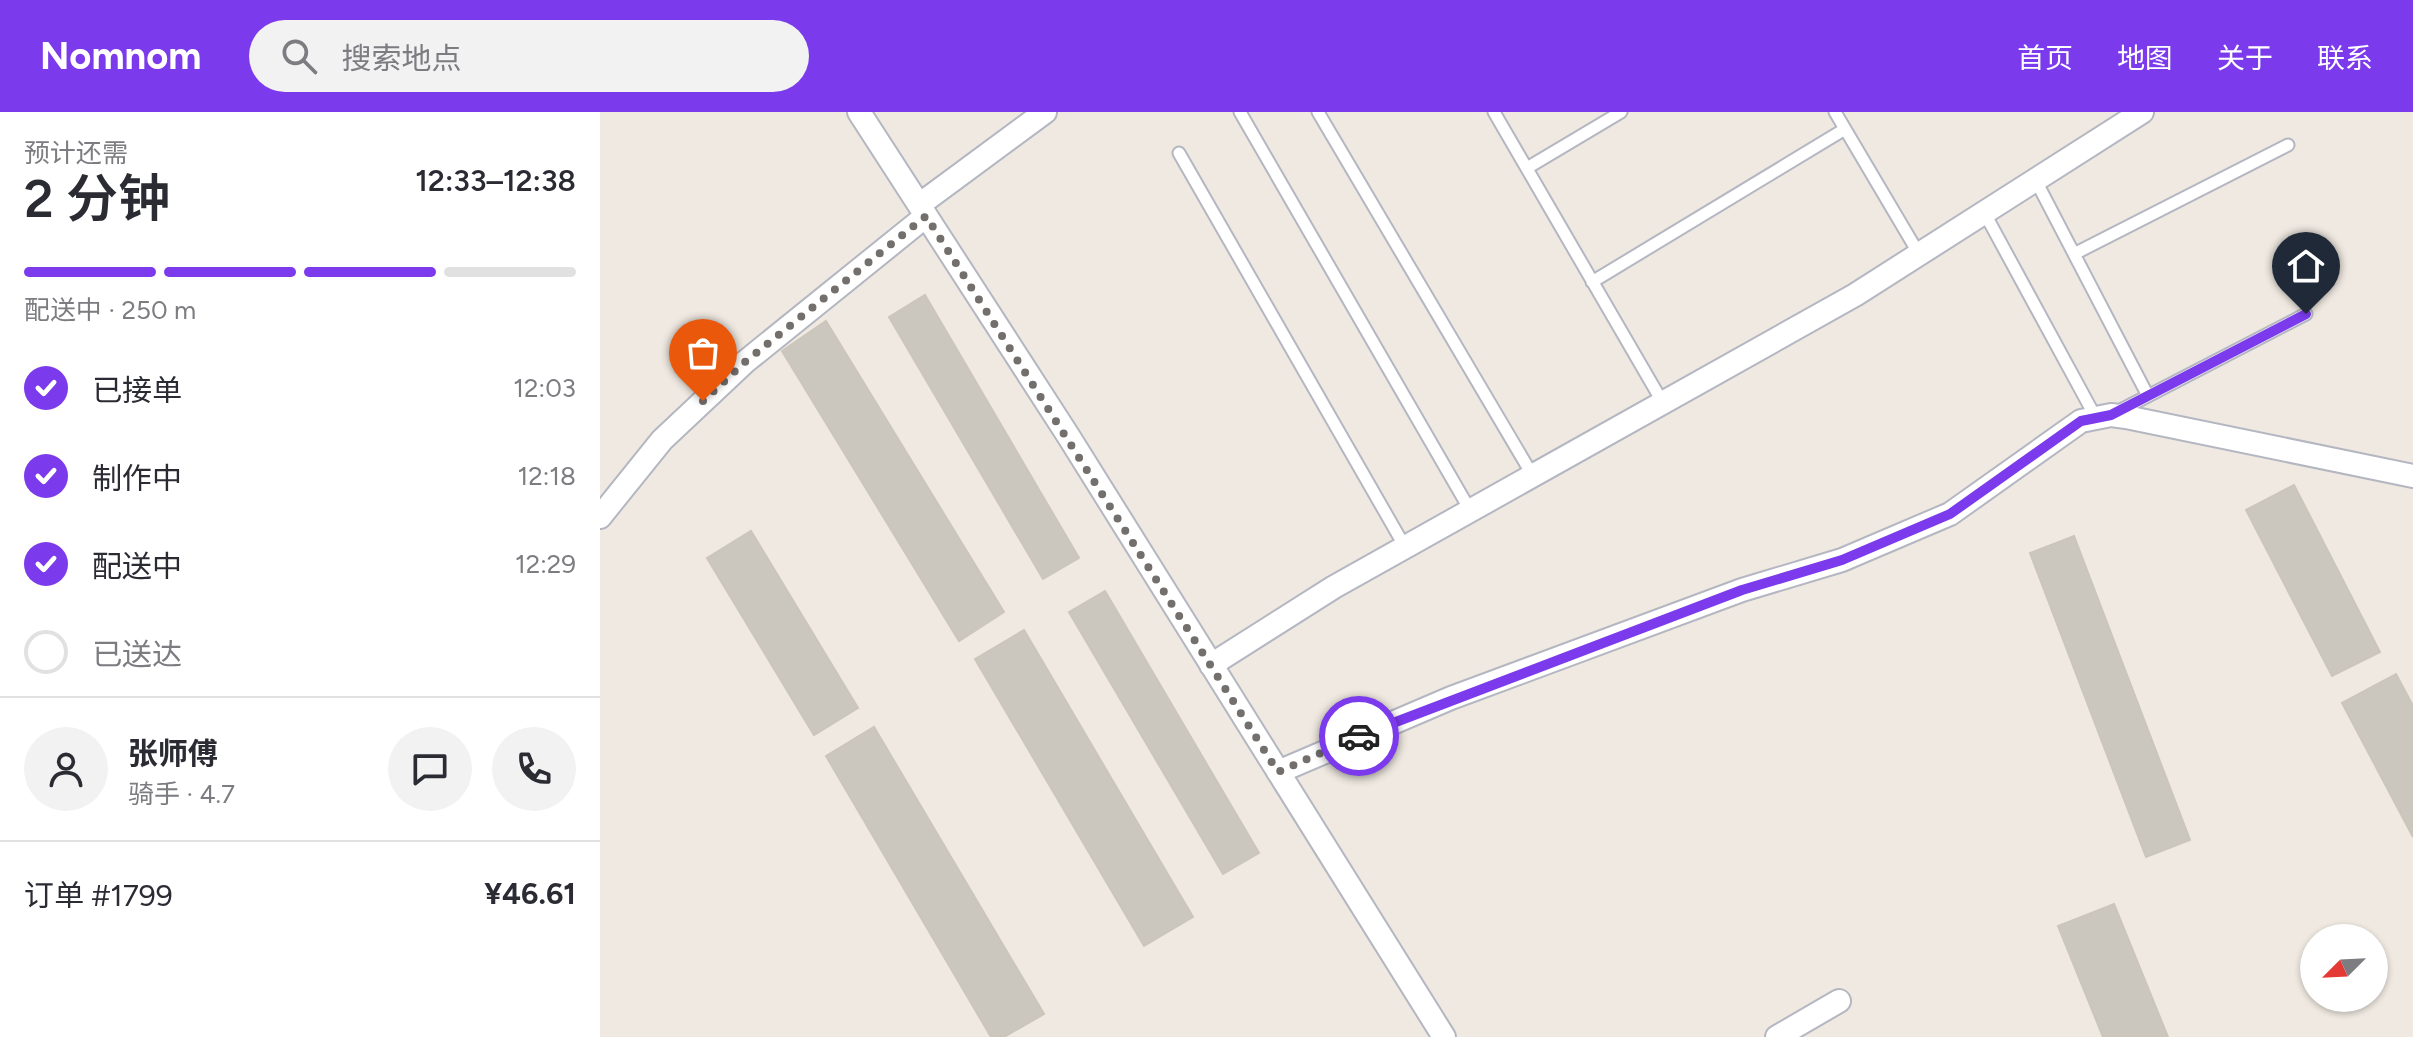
<!DOCTYPE html>
<html lang="zh">
<meta charset="utf-8">
<style>
body{margin:0;font-family:Figtree,"Noto Sans SC",sans-serif;background:#f2f2f3;color:#2b2b33;height:100vh;display:flex;flex-direction:column;font-size:30px;white-space:nowrap}
*{box-sizing:border-box;margin:0}
p{font-size:26px;color:#7c7c81}
.icon{flex:none;width:44px;height:44px;fill:none;stroke:currentColor;stroke-width:2;stroke-linecap:round;stroke-linejoin:round}
.map{position:relative;flex:1;overflow:hidden}
.panel{display:flex;flex-direction:column;background:#fff;width:600px}
.panel>*{flex:none}
.needle{width:52px;rotate:246deg}
.controls{position:absolute;left:1700px;top:812px;display:grid;gap:16px}
.controls a{display:grid;place-items:center;width:88px;height:88px;border-radius:50%;background:#fff;box-shadow:0 2px 6px #0004;font-size:40px}
.pin{position:absolute;display:grid;place-items:center;width:68px;height:68px;color:#fff;margin:-82px -34px;border-radius:50% 50% 50% 0;rotate:-45deg;box-shadow:0 0 8px #0007}
.pin .icon{rotate:45deg}
.courier{position:absolute;display:grid;place-items:center;width:80px;height:80px;margin:-40px;border:6px solid #7c3aed;border-radius:50%;background:#fff;color:#222;box-shadow:0 2px 10px #0007}
.head em{font-style:normal;font-weight:600}
.head div{display:flex;flex-direction:column-reverse}
.head{display:flex;align-items:center;justify-content:space-between;height:136px;padding:0 24px}
h1{font-size:52px;font-weight:600;line-height:60px}
.bar{display:grid;grid-template-columns:repeat(4,1fr);gap:12px 8px;align-content:center;height:96px;padding:0 24px}
.bar i{height:10px;border-radius:6px;background:#e1e1e2}
.bar .active{background:#7c3aed}
.bar p{grid-column:span 4}
.line{display:flex;align-items:center;gap:20px;padding:0 24px;border-top:2px solid #e1e1e2}
.line div{flex:1}
.round{display:grid;place-items:center;flex:none;width:84px;height:84px;border-radius:42px;background:#f2f2f3}
ol{padding:0 24px;list-style:none}
li{display:flex;align-items:center;gap:24px;height:88px}
li p{margin-inline-start:auto}
li .icon{padding:8px;border-radius:50%;background:#7c3aed;color:#fff;stroke-width:4}
li:last-child{color:#7c7c81}
li i{width:44px;height:44px;border:4px solid #e1e1e2;border-radius:50%}
header{display:flex;align-items:center;gap:48px;box-sizing:border-box;height:112px;padding:0 40px;background:#7c3aed;color:#fff}
header strong{font-size:38px}
nav{display:flex;gap:44px;margin-inline-start:auto;font-size:28px}
.search{width:560px;height:72px;background:#f2f2f3;display:flex;align-items:center;gap:20px;box-sizing:border-box;padding:0 28px;border-radius:44px;color:#7c7c81;font-size:30px}
main{display:flex;flex:1;min-height:0}
.map>svg:first-child{display:block}
.building{fill:#cbc7bf;stroke:#cbc5ba;stroke-width:2}
.lines{fill:none;stroke-linecap:round;stroke-linejoin:round}
.service-casing{stroke:#b4b7c1;stroke-width:15}
.minor-casing{stroke:#b4b7c1;stroke-width:26}
.service{stroke:#fff;stroke-width:11}
.minor{stroke:#fff;stroke-width:22}
.done{stroke:#726f6d;stroke-width:8;stroke-dasharray:0 14.4}
.route{stroke:#7c3aed;stroke-width:10}
</style>
<header>
<strong>Nomnom</strong>
<div class="search"><svg class="icon" aria-label="search" viewBox="0 0 24 24"><circle cx="10" cy="10" r="6"/><path d="M15 15l6 6"/></svg>搜索地点</div>
<nav><a>首页</a><a>地图</a><a>关于</a><a>联系</a></nav>
</header>
<main>
<section class="panel">
<div class="head"><div><h1>2 分钟</h1><p>预计还需</p></div><em>12:33–12:38</em></div>
<div class="bar"><i class="active"></i><i class="active"></i><i class="active"></i><i></i><p>配送中 · 250 m</p></div>
<ol>
<li><svg class="icon" aria-label="check" viewBox="0 0 24 24"><path d="M5 12l5 5 9-10"/></svg>已接单<p>12:03</p></li>
<li><svg class="icon" aria-label="check" viewBox="0 0 24 24"><path d="M5 12l5 5 9-10"/></svg>制作中<p>12:18</p></li>
<li><svg class="icon" aria-label="check" viewBox="0 0 24 24"><path d="M5 12l5 5 9-10"/></svg>配送中<p>12:29</p></li>
<li><i></i>已送达</li>
</ol>
<div class="line" style="height:144px"><a class="round"><svg class="icon" aria-label="person" viewBox="0 0 24 24"><circle cx="12" cy="8" r="4"/><path d="M4 21q1-7 8-7t8 7"/></svg></a><div><b>张师傅</b><p>骑手 · 4.7</p></div><a class="round"><svg class="icon" aria-label="chat" viewBox="0 0 24 24"><path d="M4 5h16v11H9l-5 4z"/></svg></a><a class="round"><svg class="icon" aria-label="phone" viewBox="0 0 24 24"><path d="M5 4h4l2 5-3 2q2 4 5 5l2-3 5 2v4C11 20 4 13 5 4z"/></svg></a></div>
<div class="line" style="height:104px"><div>订单 #1799</div><b>¥46.61</b></div>
</section>
<div class="map">
<svg width="1813" height="925" viewBox="0 0 1813 925">
<rect width="100%" height="100%" fill="#efe9e1"/>
<path class="building" d="M325,183L479,446L443,467L289,205Z
M226,209L404,500L359,529L182,239Z
M1694,373L1780,540L1732,564L1646,398Z
M151,419L258,596L214,623L107,446Z
M1474,424L1590,728L1546,745L1430,441Z
M505,479L659,741L623,762L469,500Z
M424,518L593,805L544,834L375,547Z
M1796,562L1813,594V725L1742,591Z
M274,615L444,902L404,925H391L226,644Z
M1514,792L1568,925H1503L1458,814Z"/>
<g class="lines">
<g class="service-casing">
<path id="service" d="M640,0L870,398
M718,0L933,364
M894,0L1063,291
M1235,0L1319,142
M579,41L805,435
M927,56L1021,0
M1435,67L1548,284
M1384,100L1496,306
M1474,142L1688,33
M992,170L1245,17
M1515,301L1706,202"/>
</g>
<g class="minor-casing">
<path id="minor" d="M259,0L469,325L844,925
M319,93L445,0
M0,405L62,328L145,250L326,104
M611,553L734,475L1255,183L1542,0
M678,660L851,586L1142,478L1242,448L1350,402L1481,309L1511,303L1526,305L1813,364
M1177,925L1239,889"/>
</g>
<use href="#service" class="service"/>
<use href="#minor" class="minor"/>
</g>
<g class="lines">
<path class="done" d="M103,289L145,250L326,104L678,660L759,624"/>
<path class="route" d="M759,624L1142,478L1242,448L1350,402L1481,309L1511,303L1706,202"/>
</g>
</svg>
<div class="controls">
<a><svg class="needle" viewBox="-14 -14 28 28"><path d="M0-13l5 13h-10z" fill="#e53935"/><path d="M0 13l5-13h-10z" fill="#7c7c81"/></svg></a>
</div>
<div class="pin" style="left:103px;top:289px;background:#ea580c"><svg class="icon" aria-label="bag" viewBox="0 0 24 24"><path d="M5 8h14l-1 12H6zM9 8a3 3 0 0 1 6 0"/></svg></div>
<div class="pin" style="left:1706px;top:202px;background:#1f2937"><svg class="icon" aria-label="home" viewBox="0 0 24 24"><path d="M3 11l9-7 9 7M6 9v11h12V9"/></svg></div>
<div class="courier" style="left:759px;top:624px"><svg class="icon" aria-label="car" viewBox="0 0 24 24"><path d="M5 17H2v-5l4-1 3-4h7l3 4 3 1v5h-3M9 17h6M6 11h13"/><circle cx="7" cy="17" r="2"/><circle cx="17" cy="17" r="2"/></svg></div>
</div>
</main>
